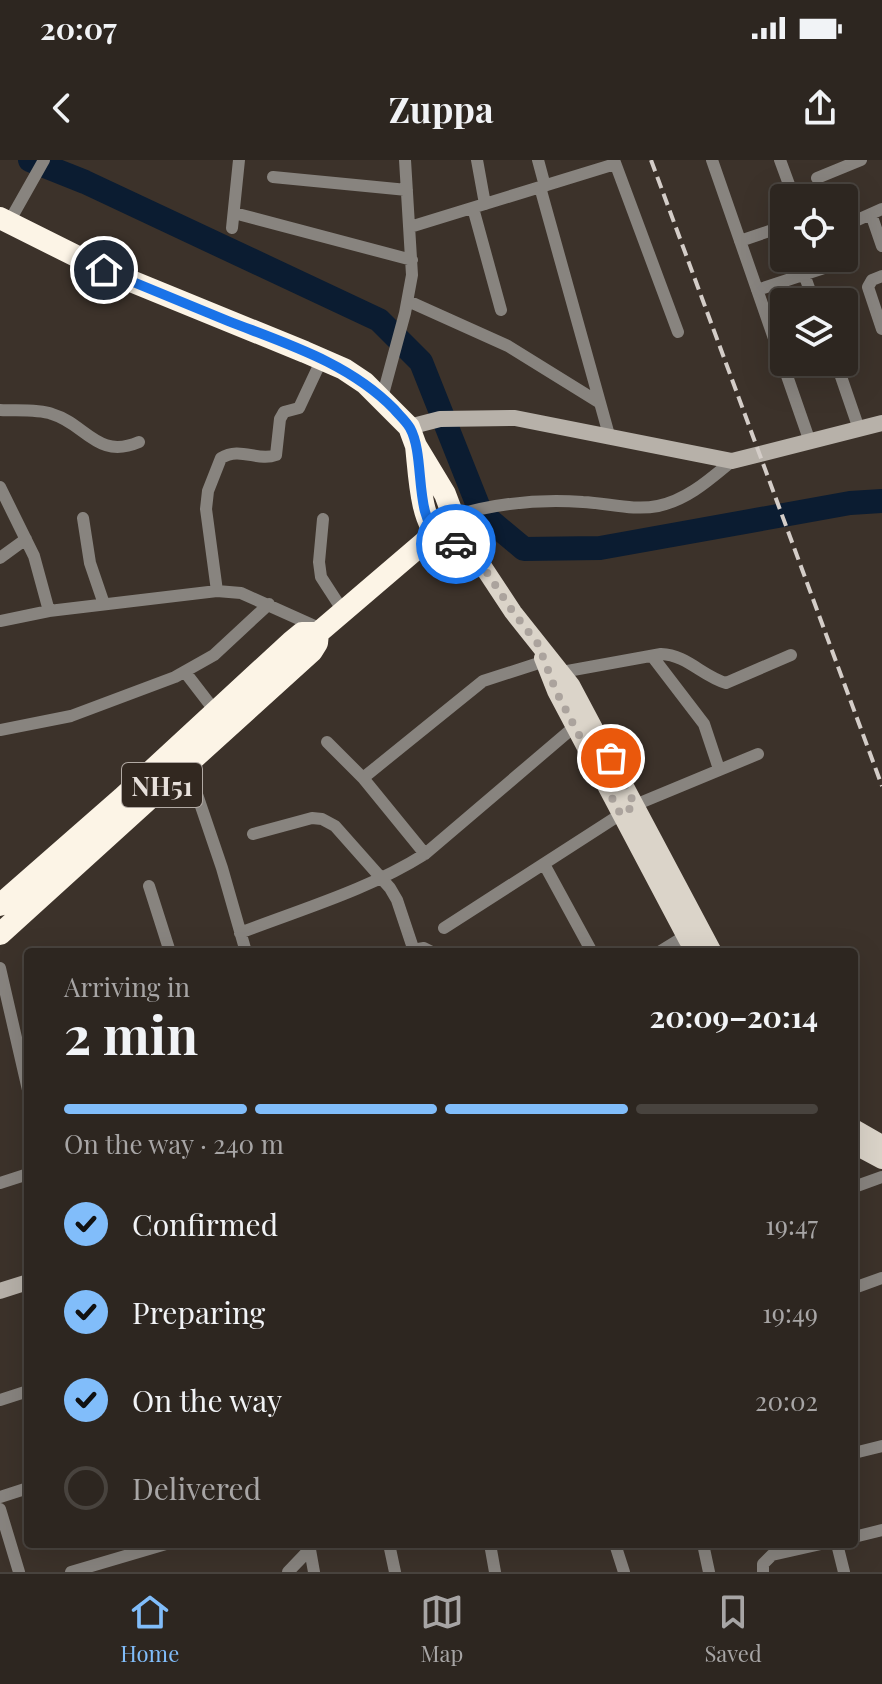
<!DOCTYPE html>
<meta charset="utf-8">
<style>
body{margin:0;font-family:"Playfair Display",serif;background:#39322d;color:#f1f3f6;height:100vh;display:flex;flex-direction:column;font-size:30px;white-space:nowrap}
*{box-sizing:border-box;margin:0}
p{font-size:26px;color:#a7a5a5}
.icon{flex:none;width:44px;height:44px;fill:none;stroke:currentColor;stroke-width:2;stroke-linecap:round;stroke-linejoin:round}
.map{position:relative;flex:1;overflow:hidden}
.sheet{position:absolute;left:24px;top:788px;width:834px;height:600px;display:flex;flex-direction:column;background:#2d2620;border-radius:8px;box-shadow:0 8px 32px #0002,0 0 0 2px #48433e}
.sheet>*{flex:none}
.tools{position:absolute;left:770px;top:24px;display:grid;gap:16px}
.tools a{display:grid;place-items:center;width:88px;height:88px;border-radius:8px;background:#2d2620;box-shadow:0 8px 32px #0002,0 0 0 2px #48433e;font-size:40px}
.pin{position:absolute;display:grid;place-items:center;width:68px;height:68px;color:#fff;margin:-34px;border:4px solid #fff;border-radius:50%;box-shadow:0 2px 8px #0007}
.courier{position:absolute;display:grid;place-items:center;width:80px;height:80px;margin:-40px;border:6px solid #1a73e8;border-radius:50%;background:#fff;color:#222;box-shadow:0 2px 10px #0007}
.summary em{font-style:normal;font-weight:700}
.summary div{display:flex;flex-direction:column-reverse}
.summary{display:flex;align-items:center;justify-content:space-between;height:136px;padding:0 40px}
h1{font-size:52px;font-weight:700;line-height:60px}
.bar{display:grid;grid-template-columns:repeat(4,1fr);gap:12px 8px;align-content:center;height:96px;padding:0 40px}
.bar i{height:10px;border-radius:6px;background:#48433e}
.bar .selected{background:#81bdfa}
.bar p{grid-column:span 4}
ol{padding:0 40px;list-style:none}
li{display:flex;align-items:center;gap:24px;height:88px}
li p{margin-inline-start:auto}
li .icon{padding:8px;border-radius:50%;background:#81bdfa;color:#111;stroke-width:4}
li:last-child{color:#a7a5a5}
li i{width:44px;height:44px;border:4px solid #48433e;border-radius:50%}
.status{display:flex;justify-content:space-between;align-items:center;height:56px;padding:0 40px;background:#2d2620;direction:ltr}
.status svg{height:22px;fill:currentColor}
header{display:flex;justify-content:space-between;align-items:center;height:104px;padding:0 40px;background:#2d2620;font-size:36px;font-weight:700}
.tab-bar{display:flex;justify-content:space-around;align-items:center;height:112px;border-top:2px solid #48433e;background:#2d2620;font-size:22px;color:#a7a5a5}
.tab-bar a{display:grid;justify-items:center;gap:4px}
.tab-bar .selected{color:#81bdfa}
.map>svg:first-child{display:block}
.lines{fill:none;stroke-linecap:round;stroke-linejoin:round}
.river{stroke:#0b1c31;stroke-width:24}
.street{stroke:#88847f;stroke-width:12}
.secondary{stroke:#b7b1a9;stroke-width:16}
.primary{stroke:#dbd4c9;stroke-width:18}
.highway{stroke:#fcf4e6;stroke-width:22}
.rail{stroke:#d4cdc8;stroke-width:4;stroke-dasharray:12 6;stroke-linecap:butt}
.done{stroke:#aba39d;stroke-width:8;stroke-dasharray:0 14.4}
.route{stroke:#1a73e8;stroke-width:10}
.labels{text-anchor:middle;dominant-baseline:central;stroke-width:7;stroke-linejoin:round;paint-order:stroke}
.shield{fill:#322820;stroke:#b1a9a3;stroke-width:2}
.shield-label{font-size:26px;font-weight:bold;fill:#e7e0db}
</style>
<div class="status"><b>20:07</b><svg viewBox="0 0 49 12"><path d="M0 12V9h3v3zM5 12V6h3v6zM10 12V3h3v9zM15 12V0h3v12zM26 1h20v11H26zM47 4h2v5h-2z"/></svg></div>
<header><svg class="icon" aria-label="back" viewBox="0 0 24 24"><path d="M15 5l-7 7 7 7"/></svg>Zuppa<svg class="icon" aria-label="share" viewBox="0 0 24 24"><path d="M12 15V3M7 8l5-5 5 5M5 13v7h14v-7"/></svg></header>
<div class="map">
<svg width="882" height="1412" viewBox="0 0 882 1412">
<rect width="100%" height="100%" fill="#3c322a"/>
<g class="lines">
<path class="river" d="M30,0L85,22L379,160L421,202L481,353L524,389L600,388L850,343L882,341"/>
<path class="street" d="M477,0L485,44
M538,0L545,26
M614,0L678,172
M712,0L810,282
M780,0L794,38
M273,17L407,30
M817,18L861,0
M540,27L609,275
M473,48L501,150
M234,53L412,100
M871,54L882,86
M9,62L44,0
M844,66L882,49
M410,67L615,4
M232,68L239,0
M740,81L784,66
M804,114L814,142
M882,116L872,120L868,127L882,169
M757,130L827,107
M408,141L508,186L600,243
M836,202L859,269
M382,238L405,153L412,115L405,0
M0,250C17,251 37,249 52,254C86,264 97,300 139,282
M0,327L34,396L49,451
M454,356C496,343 539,339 583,342C608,343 633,351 658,346C687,340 709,320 732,301
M83,358L90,403L104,444
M323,359L319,402L321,417L343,451
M0,398L26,379
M217,431L206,349L208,331L221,298C240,286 258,302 276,295L280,259L284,252L299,248L322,199
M0,461L49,451L217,431L241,433L319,468
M652,496L704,564L719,609
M185,512L215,551
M562,512L661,494C687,495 702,516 726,523L791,495
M0,570L71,556L175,517L214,495L269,444
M327,582L363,618L425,694
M186,602L222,708L246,792
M363,618L483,521L545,501
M253,674L312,658L322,659L335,666L390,728L397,740L413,788
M544,704L592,792
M149,726L170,792
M444,768L635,645L758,594
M240,773C302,749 368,730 425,694L574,567
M401,792L424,788L432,792
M659,792L685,776
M0,808L28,930
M0,1023L28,1014
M854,1027L882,1017
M854,1128L882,1118
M0,1240L28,1231
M854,1293L882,1286
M0,1337L28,1328
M0,1349L19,1412
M854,1377L882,1370
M309,1384L314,1412
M389,1384L395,1412
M490,1384L495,1412
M615,1384L624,1412
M703,1384L709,1412
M837,1384L844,1412
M71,1412L166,1384
M288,1412L310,1389
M763,1412V1404L772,1395L821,1384"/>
<path class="secondary" d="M409,267L440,259L515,258L732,301L882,263
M0,1131L28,1122"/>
<path class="primary" d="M446,377L480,402L513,452L571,525L713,792
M543,498L556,531L694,792
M854,968L882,984
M854,985L882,1000"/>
<path class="highway" d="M0,58L104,110L305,192L344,209L365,223L409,267L416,286L445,334L457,366L451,376L440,377C420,363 419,310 416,286
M0,745L122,638L291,482L302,473H318
M0,774L312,491L317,483L318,473L435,373"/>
<path class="rail" d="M651,0L882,626"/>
</g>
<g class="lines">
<path class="done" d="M456,384L480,402L513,452L538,484L556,531L621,655L635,645L611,598"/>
<path class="route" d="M104,110C146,127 187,144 228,161C287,184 349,203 394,249C399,255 406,261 410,268C426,297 413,357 440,377H446L456,384"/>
</g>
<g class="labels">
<rect class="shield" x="122" y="603" width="80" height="44" rx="6"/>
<g class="shield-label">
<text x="162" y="625">NH51</text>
</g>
</g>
</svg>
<div class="tools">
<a><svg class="icon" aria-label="locate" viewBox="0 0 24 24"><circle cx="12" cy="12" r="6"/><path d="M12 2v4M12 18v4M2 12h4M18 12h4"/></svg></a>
<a><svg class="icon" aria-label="layers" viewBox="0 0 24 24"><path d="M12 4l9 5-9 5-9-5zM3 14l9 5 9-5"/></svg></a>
</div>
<div class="pin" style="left:611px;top:598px;background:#ea580c"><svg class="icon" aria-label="bag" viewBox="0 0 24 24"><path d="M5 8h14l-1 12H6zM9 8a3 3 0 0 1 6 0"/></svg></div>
<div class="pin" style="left:104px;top:110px;background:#1f2937"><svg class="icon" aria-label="home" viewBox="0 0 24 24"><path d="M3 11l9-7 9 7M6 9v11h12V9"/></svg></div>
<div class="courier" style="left:456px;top:384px"><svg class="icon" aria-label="car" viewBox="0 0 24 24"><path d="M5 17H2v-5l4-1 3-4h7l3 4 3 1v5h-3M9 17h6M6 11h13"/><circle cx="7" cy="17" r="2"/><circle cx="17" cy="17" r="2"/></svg></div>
<section class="sheet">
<div class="summary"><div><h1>2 min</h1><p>Arriving in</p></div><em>20:09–20:14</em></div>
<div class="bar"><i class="selected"></i><i class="selected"></i><i class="selected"></i><i></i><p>On the way · 240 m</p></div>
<ol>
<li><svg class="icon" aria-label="check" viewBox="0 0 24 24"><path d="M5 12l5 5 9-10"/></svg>Confirmed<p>19:47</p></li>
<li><svg class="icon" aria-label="check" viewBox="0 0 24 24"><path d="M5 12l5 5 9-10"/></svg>Preparing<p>19:49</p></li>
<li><svg class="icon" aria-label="check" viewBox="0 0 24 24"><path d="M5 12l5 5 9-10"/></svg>On the way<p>20:02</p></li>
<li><i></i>Delivered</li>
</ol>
</section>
</div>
<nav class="tab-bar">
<a class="selected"><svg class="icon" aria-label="home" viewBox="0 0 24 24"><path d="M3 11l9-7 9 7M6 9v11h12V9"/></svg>Home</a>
<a><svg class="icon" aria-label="map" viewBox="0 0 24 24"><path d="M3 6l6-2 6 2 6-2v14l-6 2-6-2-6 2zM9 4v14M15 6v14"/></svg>Map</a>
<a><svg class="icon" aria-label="saved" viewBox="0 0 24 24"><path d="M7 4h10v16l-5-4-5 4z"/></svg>Saved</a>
</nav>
